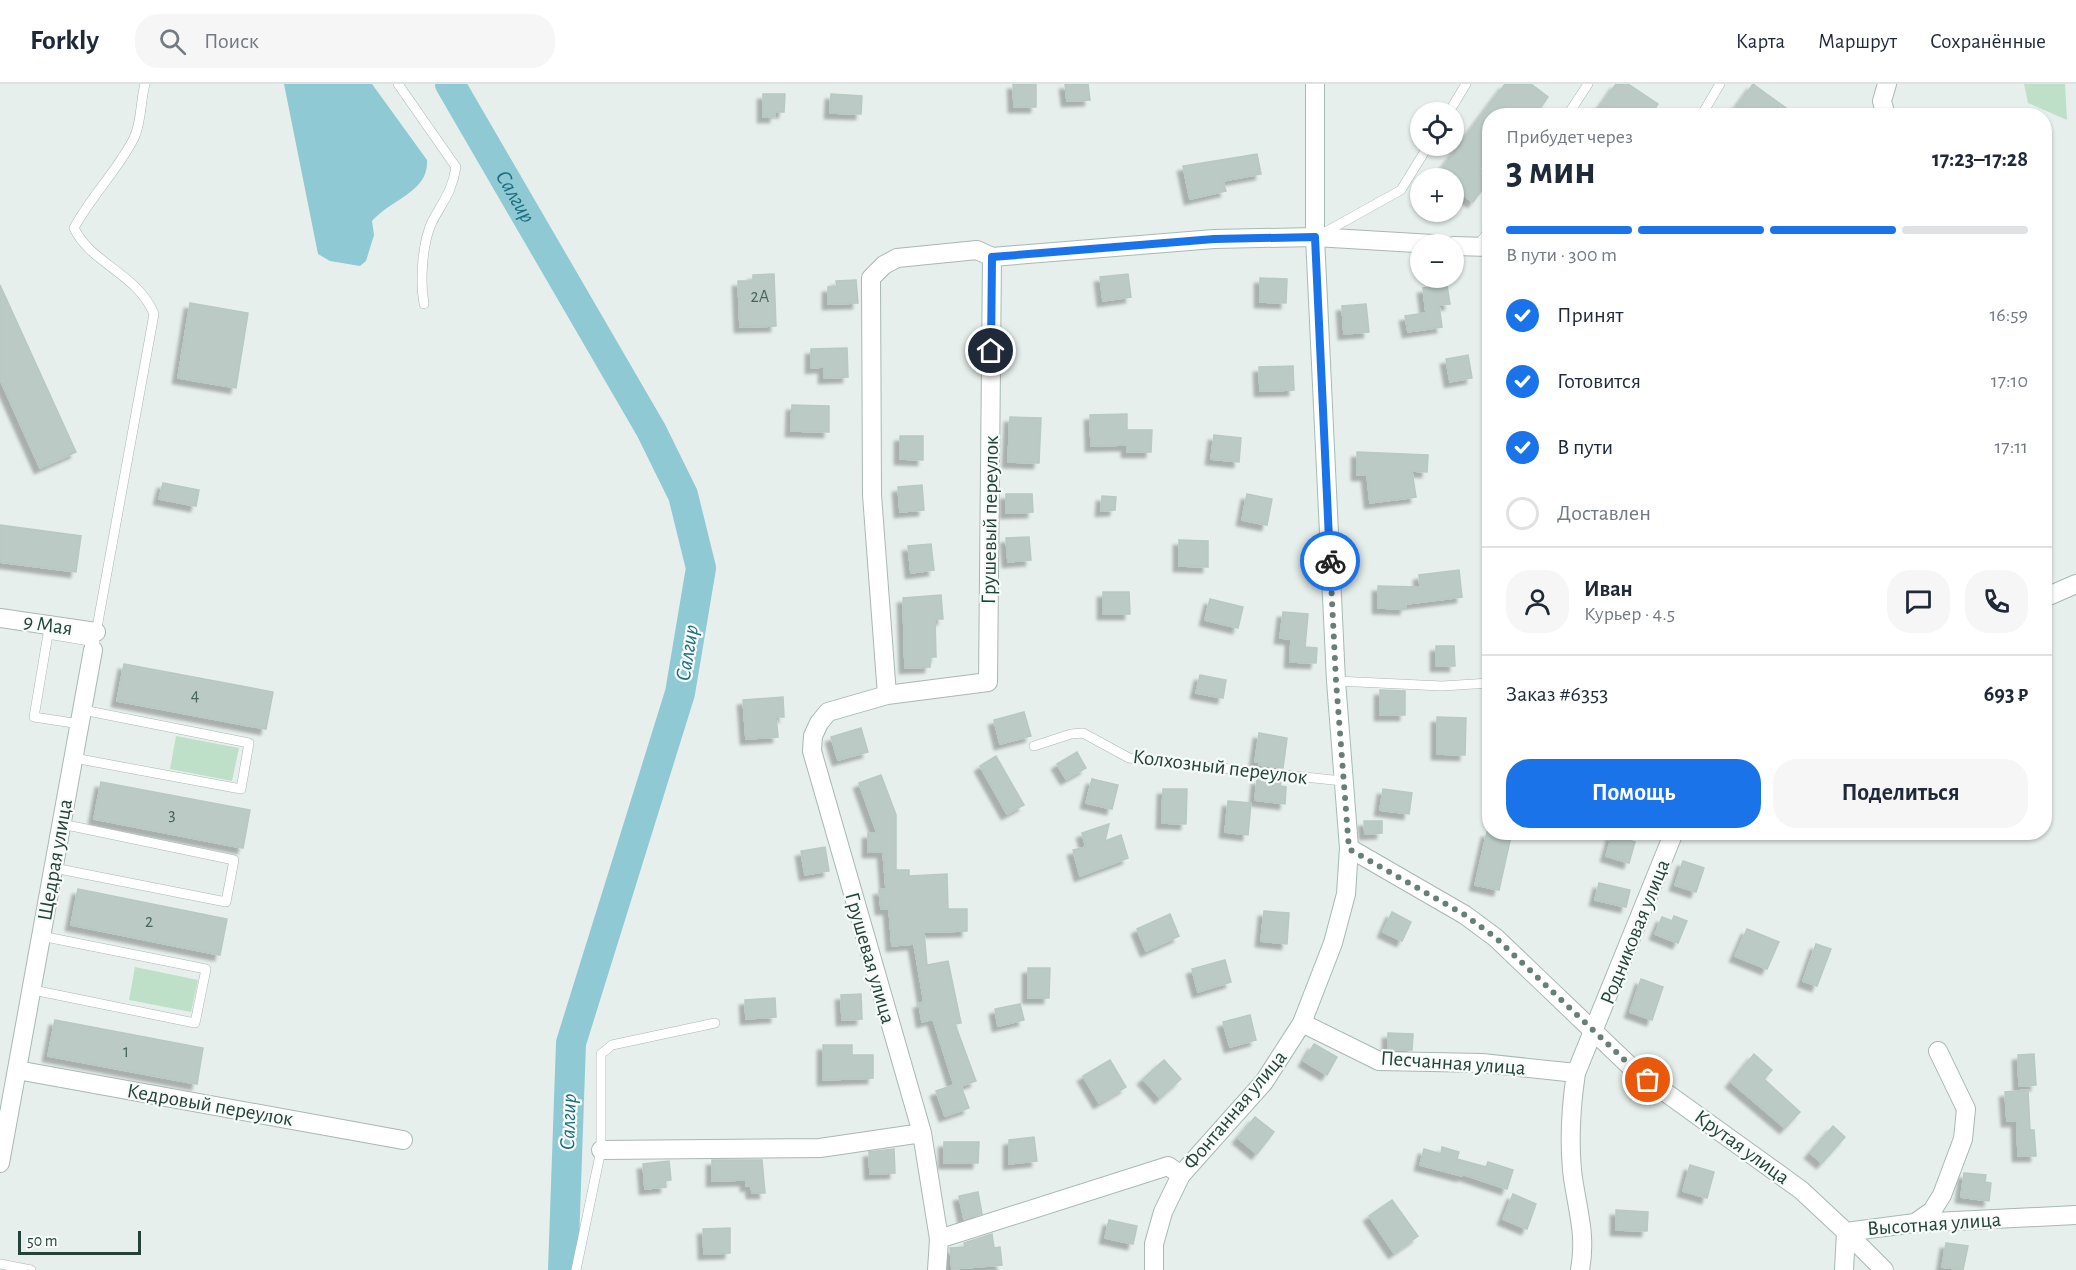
<!DOCTYPE html>
<html lang="ru">
<meta charset="utf-8">
<style>
body{margin:0;font-family:"Alegreya Sans",sans-serif;background:#f6f6f7;color:#1f2937;height:100vh;display:flex;flex-direction:column;font-size:22px;white-space:nowrap}
*{box-sizing:border-box;margin:0}
p{font-size:20px;color:#747a83}
.icon{flex:none;width:33px;height:33px;fill:none;stroke:currentColor;stroke-width:2;stroke-linecap:round;stroke-linejoin:round}
.map{position:relative;flex:1;overflow:hidden}
.details{position:absolute;left:1482px;top:24px;width:570px;height:732px;display:flex;flex-direction:column;background:#fff;border-radius:24px;box-shadow:0 2px 4px #0004}
.details>*{flex:none}
.tools{position:absolute;left:1410px;top:18px;display:grid;gap:12px}
.tools a{display:grid;place-items:center;width:54px;height:54px;border-radius:50%;background:#fff;box-shadow:0 2px 4px #0004;font-size:30px}
.scale{position:absolute;left:18px;bottom:15px;width:123px;box-sizing:border-box;padding-left:6px;border:3px solid #24423a;border-top:0;font-size:16px;line-height:21px;white-space:nowrap;color:#24423a;-webkit-text-stroke:4px #f7fbf9;paint-order:stroke}
.pin{position:absolute;display:grid;place-items:center;width:51px;height:51px;color:#fff;margin:-26px;border:3px solid #fff;border-radius:50%;box-shadow:0 2px 6px #0007}
.courier{position:absolute;display:grid;place-items:center;width:60px;height:60px;margin:-30px;border:4px solid #1a73e8;border-radius:50%;background:#fff;color:#222;box-shadow:0 2px 8px #0007}
.head em{font-style:normal;font-weight:600}
.head div{display:flex;flex-direction:column-reverse}
.head{display:flex;align-items:center;justify-content:space-between;height:102px;padding:0 24px}
h1{font-size:39px;font-weight:600;line-height:45px}
.bar{display:grid;grid-template-columns:repeat(4,1fr);gap:9px 6px;align-content:center;height:72px;padding:0 24px}
.bar i{height:8px;border-radius:4px;background:#e0e1e3}
.bar .on{background:#1a73e8}
.bar p{grid-column:span 4}
.line{display:flex;align-items:center;gap:15px;padding:0 24px;border-top:2px solid #e0e1e3}
.line div{flex:1}
.round{display:grid;place-items:center;flex:none;width:63px;height:63px;border-radius:24px;background:#f6f6f7}
ol{padding:0 24px;list-style:none}
li{display:flex;align-items:center;gap:18px;height:66px}
li p{margin-inline-start:auto}
li .icon{padding:6px;border-radius:50%;background:#1a73e8;color:#fff;stroke-width:4}
li:last-child{color:#747a83}
li i{width:33px;height:33px;border:3px solid #e0e1e3;border-radius:50%}
.cta{display:flex;gap:12px;margin-top:auto;padding:12px 24px}
.cta a{flex:1;height:69px;border-radius:24px;background:#1a73e8;color:#fff;font-size:24px;font-weight:600;line-height:69px;text-align:center}
.cta a+a{background:#f6f6f7;color:#1f2937}
header{display:flex;align-items:center;gap:36px;box-sizing:border-box;height:84px;padding:0 30px;background:#fff;border-bottom:2px solid #e0e1e3}
header strong{font-size:28px}
nav{display:flex;gap:33px;margin-inline-start:auto;font-size:21px}
.search{width:420px;height:54px;background:#f6f6f7;display:flex;align-items:center;gap:15px;box-sizing:border-box;padding:0 21px;border-radius:24px;color:#747a83;font-size:22px}
.map>svg:first-child{display:block}
.green{fill:#bfe0c8}
.water{fill:#8ec9d4}
.lines{fill:none;stroke-linecap:round;stroke-linejoin:round}
.river{stroke:#8ec9d4;stroke-width:30}
.building{fill:#bbcac4;stroke:#b8c9c2;stroke-width:1.5;filter:url(#shadow)}
.service-casing{stroke:#a8b8b2;stroke-width:10}
.minor-casing{stroke:#a8b8b2;stroke-width:20}
.secondary-casing{stroke:#a4bbb3;stroke-width:20}
.service{stroke:#fff;stroke-width:9}
.minor{stroke:#fff;stroke-width:18}
.secondary{stroke:#fff;stroke-width:18}
.done{stroke:#687f78;stroke-width:6;stroke-dasharray:0 10.8}
.route{stroke:#1a73e8;stroke-width:8}
.labels{text-anchor:middle;dominant-baseline:central;stroke-width:4.5;stroke-linejoin:round;paint-order:stroke}
.number-label{font-size:18px;fill:#4a645c}
.street-label{font-size:21px;fill:#24423a;stroke:#f7fbf9}
.water-label{font-size:22px;font-style:italic;fill:#1c6f80;stroke:#f7fbf9}
</style>
<header>
<strong>Forkly</strong>
<div class="search"><svg class="icon" aria-label="search" viewBox="0 0 24 24"><circle cx="10" cy="10" r="6"/><path d="M15 15l6 6"/></svg>Поиск</div>
<nav><a>Карта</a><a>Маршрут</a><a>Сохранённые</a></nav>
</header>
<div class="map">
<svg width="2076" height="1186" viewBox="0 0 2076 1186">
<defs>
<filter id="shadow"><feDropShadow dx="-5.5" dy="5.5" stdDeviation="1.5" flood-color="#0004"/></filter>
</defs>
<rect width="100%" height="100%" fill="#e6efeb"/>
<path class="green" d="M2024,0H2065L2067,36L2028,19Z
M176,652L239,664L232,697L170,685Z
M135,883L198,896L191,928L129,916Z"/>
<path class="water" d="M284,0H372L427,76C429,108 391,115 372,137L374,151L366,177L360,182L330,177L318,170Z"/>
<g class="lines">
<path class="river" id="s1" d="M450,0L651,346L683,411L701,484L680,609L571,959L563,1186"/>
</g>
<path class="building" d="M1013,0H1036V23H1014Z
M1065,0H1088L1090,16L1067,17Z
M1505,0H1531L1548,13L1535,32H1490V72L1480,85L1490,95L1473,118L1454,104V94H1435Z
M1616,0H1628L1658,20L1650,32H1594Z
M1753,0L1797,32H1730Z
M763,10H785L784,28H775V33H763Z
M831,10L862,12L861,30L830,29Z
M1257,70L1261,90L1223,97L1226,107L1190,115L1183,82Z
M774,190L776,242L740,243L738,197H753V191Z
M1128,190L1131,213L1103,217L1100,193Z
M1260,194L1287,195L1286,219L1260,218Z
M856,196L858,219L828,220V203H837L836,197Z
M0,201L76,368L40,384L0,295Z
M1447,201L1450,220L1439,221L1442,243L1408,248L1405,232L1426,229L1423,204Z
M190,219L248,229L236,304L178,294Z
M1366,220L1369,248L1344,250L1342,222Z
M847,264L848,293L824,294V283L811,284V265Z
M1468,271L1472,294L1450,298L1446,275Z
M1293,282L1294,306L1260,307L1259,283Z
M792,321L829,322V348L791,347Z
M1127,330V346H1152L1151,368H1127V361L1091,362L1090,331Z
M1010,333L1041,334L1039,379L1008,378Z
M1214,351L1241,354L1239,378L1211,375Z
M900,352H923V376L900,375Z
M1357,368L1428,371L1427,388L1412,387L1416,413L1370,419L1367,391H1357Z
M163,399L199,406L196,422L159,415Z
M922,401L924,426L900,428L898,403Z
M1006,410H1032L1033,428L1006,429Z
M1247,410L1272,415L1267,441L1242,436Z
M1102,412L1116,413L1115,426L1101,427Z
M0,441L81,452L76,488L0,478Z
M1029,453L1031,476L1008,478L1006,454Z
M1179,456L1208,457V483L1179,482Z
M931,460L934,486L911,489L908,462Z
M1459,486L1462,513L1406,520L1405,525L1378,524V502L1420,503L1419,491Z
M1103,508H1129L1130,530H1103Z
M941,511L943,535H935L936,573H930V583L905,584L903,514Z
M1210,515L1243,523L1238,544L1205,536Z
M1283,528L1308,530L1305,563L1317,564L1316,579L1290,578L1291,555L1280,554Z
M1436,562H1454L1455,582H1436Z
M124,580L273,608L266,645L117,617Z
M1200,591L1226,596L1223,614L1196,609Z
M1380,606L1405,607V631H1380Z
M783,613L784,633H776L778,653L746,655L743,616Z
M1024,628L1031,652L1000,660L994,636Z
M1437,633L1466,634L1465,671L1437,670Z
M861,644L868,668L838,676L831,653Z
M1259,649L1287,654L1283,684L1259,681V678H1255Z
M1077,668L1086,684L1066,695L1057,680Z
M996,672L1024,721L1007,730L980,682Z
M881,691L896,731V786H909V792L947,790L948,825H967V847L924,848L927,881L948,877L961,939L955,940L976,997L961,1002L969,1024L945,1032L936,1007L954,1001L933,935L922,938L919,919L924,918L914,860L892,862L889,825H881L879,806L886,805L883,768H868V749H877L859,699Z
M1092,695L1118,701L1112,725L1086,719Z
M1257,695L1281,697L1280,702L1286,703L1285,720L1255,716Z
M101,698L250,726L243,764L94,735Z
M1163,705H1187L1186,740L1162,739Z
M1383,705L1412,709L1409,730L1380,726Z
M1228,717L1251,719L1248,751L1225,748Z
M1364,737H1382V749L1365,750Z
M1109,740L1105,757L1121,751L1128,774L1080,792L1073,766L1086,763L1082,749Z
M1487,748H1512L1499,806L1475,801Z
M1612,751L1635,758L1629,779L1606,772Z
M825,763L829,787L805,791L801,767Z
M1683,777L1704,784L1696,808L1675,801Z
M1599,799L1630,806L1626,823L1595,816Z
M78,805L227,835L220,871L71,841Z
M1264,827L1289,829L1287,860L1261,857Z
M1392,828L1411,838L1402,857L1383,848Z
M1170,830L1179,852L1146,867L1137,845Z
M1674,832L1687,837L1678,859L1655,850L1662,833L1672,837Z
M1747,845L1779,858L1767,885L1735,872Z
M1816,860L1831,865L1817,902L1803,897Z
M1225,876L1231,898L1198,908L1192,885Z
M1028,884H1050L1049,914H1028Z
M1641,895L1663,903L1652,936L1630,928Z
M861,910L862,935L842,936L841,911Z
M775,914L776,933L746,935L745,916Z
M1020,920L1024,936L998,942L995,925Z
M1250,931L1256,956L1230,963L1223,938Z
M55,936L203,964L197,1000L48,972Z
M1388,949L1413,950L1412,966H1388Z
M1314,960L1337,973L1327,991L1304,977Z
M823,961H852V971H873V994L823,996Z
M1754,970L1772,986L1764,995L1800,1028L1785,1044L1731,998Z
M2034,970L2036,1001L2019,1002L2018,971Z
M1110,976L1126,1003L1099,1019L1083,992Z
M1164,976L1181,995L1160,1014L1143,995Z
M2028,1006L2030,1046H2034L2036,1072H2018L2017,1037H2007L2005,1008Z
M1255,1033L1274,1048L1257,1070L1238,1054Z
M1833,1042L1845,1053L1822,1079L1810,1069Z
M1034,1053L1037,1077L1009,1080V1056Z
M944,1058H979L978,1079H944Z
M1442,1063L1459,1068L1457,1075L1486,1083L1488,1078L1513,1086L1507,1105L1462,1090V1092L1420,1081L1424,1065L1441,1070Z
M894,1065L895,1089L870,1090L869,1068Z
M712,1076H762L765,1109H752L751,1101L746,1102V1096L712,1097Z
M669,1077L671,1096L665,1097L666,1103L645,1105L643,1080Z
M1690,1081L1714,1088L1707,1114L1683,1107Z
M1964,1089L1986,1091L1985,1098L1991,1099L1989,1117L1961,1113Z
M978,1108L982,1130L964,1135L959,1112Z
M1513,1110L1536,1120L1527,1145L1503,1135Z
M1392,1116L1418,1152L1394,1169L1369,1132Z
M1616,1126L1648,1128L1647,1147L1616,1146Z
M1109,1136L1137,1142L1133,1160L1105,1154Z
M730,1144V1169L704,1170L703,1145Z
M992,1150L994,1164L1000,1163L1002,1181L952,1185L950,1164L965,1163L964,1159Z
M1946,1159L1968,1162L1963,1186L1942,1183Z"/>
<g class="lines">
<g class="service-casing">
<path id="service" d="M398,0L456,83C452,108 443,117 432,138C422,159 420,198 424,220
M1449,28L1466,0
M1567,32L1588,0
M1701,32L1720,0
M1320,151L1401,106L1428,62
M1477,163L1490,145
M96,549L154,230C137,189 91,180 74,144C91,112 118,86 134,54C142,37 140,18 145,0
M1336,597L1442,602L1490,599
M80,640L34,633L48,550L95,558
M1034,662L1071,650L1083,649L1129,674L1342,697
M74,674L241,705L249,659L83,626
M54,784L226,818L234,776L62,740
M33,906L195,939L206,885L41,852
M0,1180L31,1186
M576,1186L601,1066V970L612,961L715,939"/>
</g>
<g class="minor-casing">
<path id="minor" d="M1886,32L1882,17L1887,0
M1454,162L1490,163
M2044,514L2076,500
M0,534L96,548
M887,611L872,411L871,194L884,181L897,174L977,166L992,173L1214,155L1315,153L1433,160
M1349,764L1465,831L1496,854L1633,985L1801,1106L1846,1148L1844,1186
M1302,939L1379,977L1482,979L1576,989
M17,986L403,1056
M601,1066L820,1064L922,1049
M0,1079L93,566
M1915,1139L1932,1127L1942,1111L1963,1055L1966,1025L1938,967
M1846,1148L1915,1139L2076,1131
M1846,1148L1884,1186
M939,1155L1168,1082L1181,1091
M937,1186L939,1155L922,1049L812,667L813,652L819,639L828,628L887,611L988,598L992,173
M1580,1186C1587,1149 1576,1122 1572,1086C1569,1053 1571,1022 1576,989L1674,748"/>
</g>
<g class="secondary-casing">
<path id="secondary" d="M1154,1186V1160L1163,1128L1181,1091L1264,998L1302,939L1333,859L1346,810L1349,764L1336,597L1315,153V0"/>
</g>
<use href="#service" class="service"/>
<use href="#minor" class="minor"/>
<use href="#secondary" class="secondary"/>
</g>
<g class="lines">
<path class="done" d="M1330,477L1336,597L1349,765L1465,831L1496,854L1633,984L1648,996"/>
<path class="route" d="M991,267L992,173L1214,155L1315,153L1330,477"/>
</g>
<g class="labels">
<g class="number-label">
<text x="760" y="213">2А</text>
<text x="195" y="612">4</text>
<text x="172" y="731">3</text>
<text x="149" y="838">2</text>
<text x="126" y="968">1</text>
</g>
<g class="street-label">
<text transform="translate(990 436) rotate(-89)">Грушевый переулок</text>
<text transform="translate(48 541) rotate(9)">9 Мая</text>
<text transform="translate(1220 683) rotate(7)">Колхозный переулок</text>
<text transform="translate(55 776) rotate(-80)">Щедрая улица</text>
<text transform="translate(1635 848) rotate(-68)">Родниковая улица</text>
<text transform="translate(870 874) rotate(74)">Грушевая улица</text>
<text transform="translate(1453 979) rotate(4)">Песчанная улица</text>
<text transform="translate(210 1021) rotate(10)">Кедровый переулок</text>
<text transform="translate(1235 1026) rotate(-50)">Фонтанная улица</text>
<text transform="translate(1742 1063) rotate(36)">Крутая улица</text>
<text transform="translate(1934 1140) rotate(-4)">Высотная улица</text>
</g>
<g class="water-label">
<text stroke="none"><textPath href="#s1" startOffset="130">Салгир</textPath></text>
<text transform="translate(687 569) rotate(-81)">Салгир</text>
<text transform="translate(568 1038) rotate(-88)">Салгир</text>
</g>
</g>
</svg>
<div class="tools">
<a><svg class="icon" aria-label="locate" viewBox="0 0 24 24"><circle cx="12" cy="12" r="6"/><path d="M12 2v4M12 18v4M2 12h4M18 12h4"/></svg></a>
<a>+</a>
<a>−</a>
</div>
<div class="scale">50 m</div>
<div class="pin" style="left:1648px;top:996px;background:#ea580c"><svg class="icon" aria-label="bag" viewBox="0 0 24 24"><path d="M5 8h14l-1 12H6zM9 8a3 3 0 0 1 6 0"/></svg></div>
<div class="pin" style="left:991px;top:267px;background:#1f2937"><svg class="icon" aria-label="home" viewBox="0 0 24 24"><path d="M3 11l9-7 9 7M6 9v11h12V9"/></svg></div>
<div class="courier" style="left:1330px;top:477px"><svg class="icon" aria-label="bike" viewBox="0 0 24 24"><circle cx="6" cy="16" r="4"/><circle cx="18" cy="16" r="4"/><path d="M6 16l4-8h5l3 8M10 8l3 8H6M13 5h3"/></svg></div>
<section class="details">
<div class="head"><div><h1>3 мин</h1><p>Прибудет через</p></div><em>17:23–17:28</em></div>
<div class="bar"><i class="on"></i><i class="on"></i><i class="on"></i><i></i><p>В пути · 300 m</p></div>
<ol>
<li><svg class="icon" aria-label="check" viewBox="0 0 24 24"><path d="M5 12l5 5 9-10"/></svg>Принят<p>16:59</p></li>
<li><svg class="icon" aria-label="check" viewBox="0 0 24 24"><path d="M5 12l5 5 9-10"/></svg>Готовится<p>17:10</p></li>
<li><svg class="icon" aria-label="check" viewBox="0 0 24 24"><path d="M5 12l5 5 9-10"/></svg>В пути<p>17:11</p></li>
<li><i></i>Доставлен</li>
</ol>
<div class="line" style="height:108px"><a class="round"><svg class="icon" aria-label="person" viewBox="0 0 24 24"><circle cx="12" cy="8" r="4"/><path d="M4 21q1-7 8-7t8 7"/></svg></a><div><b>Иван</b><p>Курьер · 4.5</p></div><a class="round"><svg class="icon" aria-label="chat" viewBox="0 0 24 24"><path d="M4 5h16v11H9l-5 4z"/></svg></a><a class="round"><svg class="icon" aria-label="phone" viewBox="0 0 24 24"><path d="M5 4h4l2 5-3 2q2 4 5 5l2-3 5 2v4C11 20 4 13 5 4z"/></svg></a></div>
<div class="line" style="height:78px"><div>Заказ #6353</div><b>693 ₽</b></div>
<div class="cta"><a>Помощь</a><a>Поделиться</a></div>
</section>
</div>
